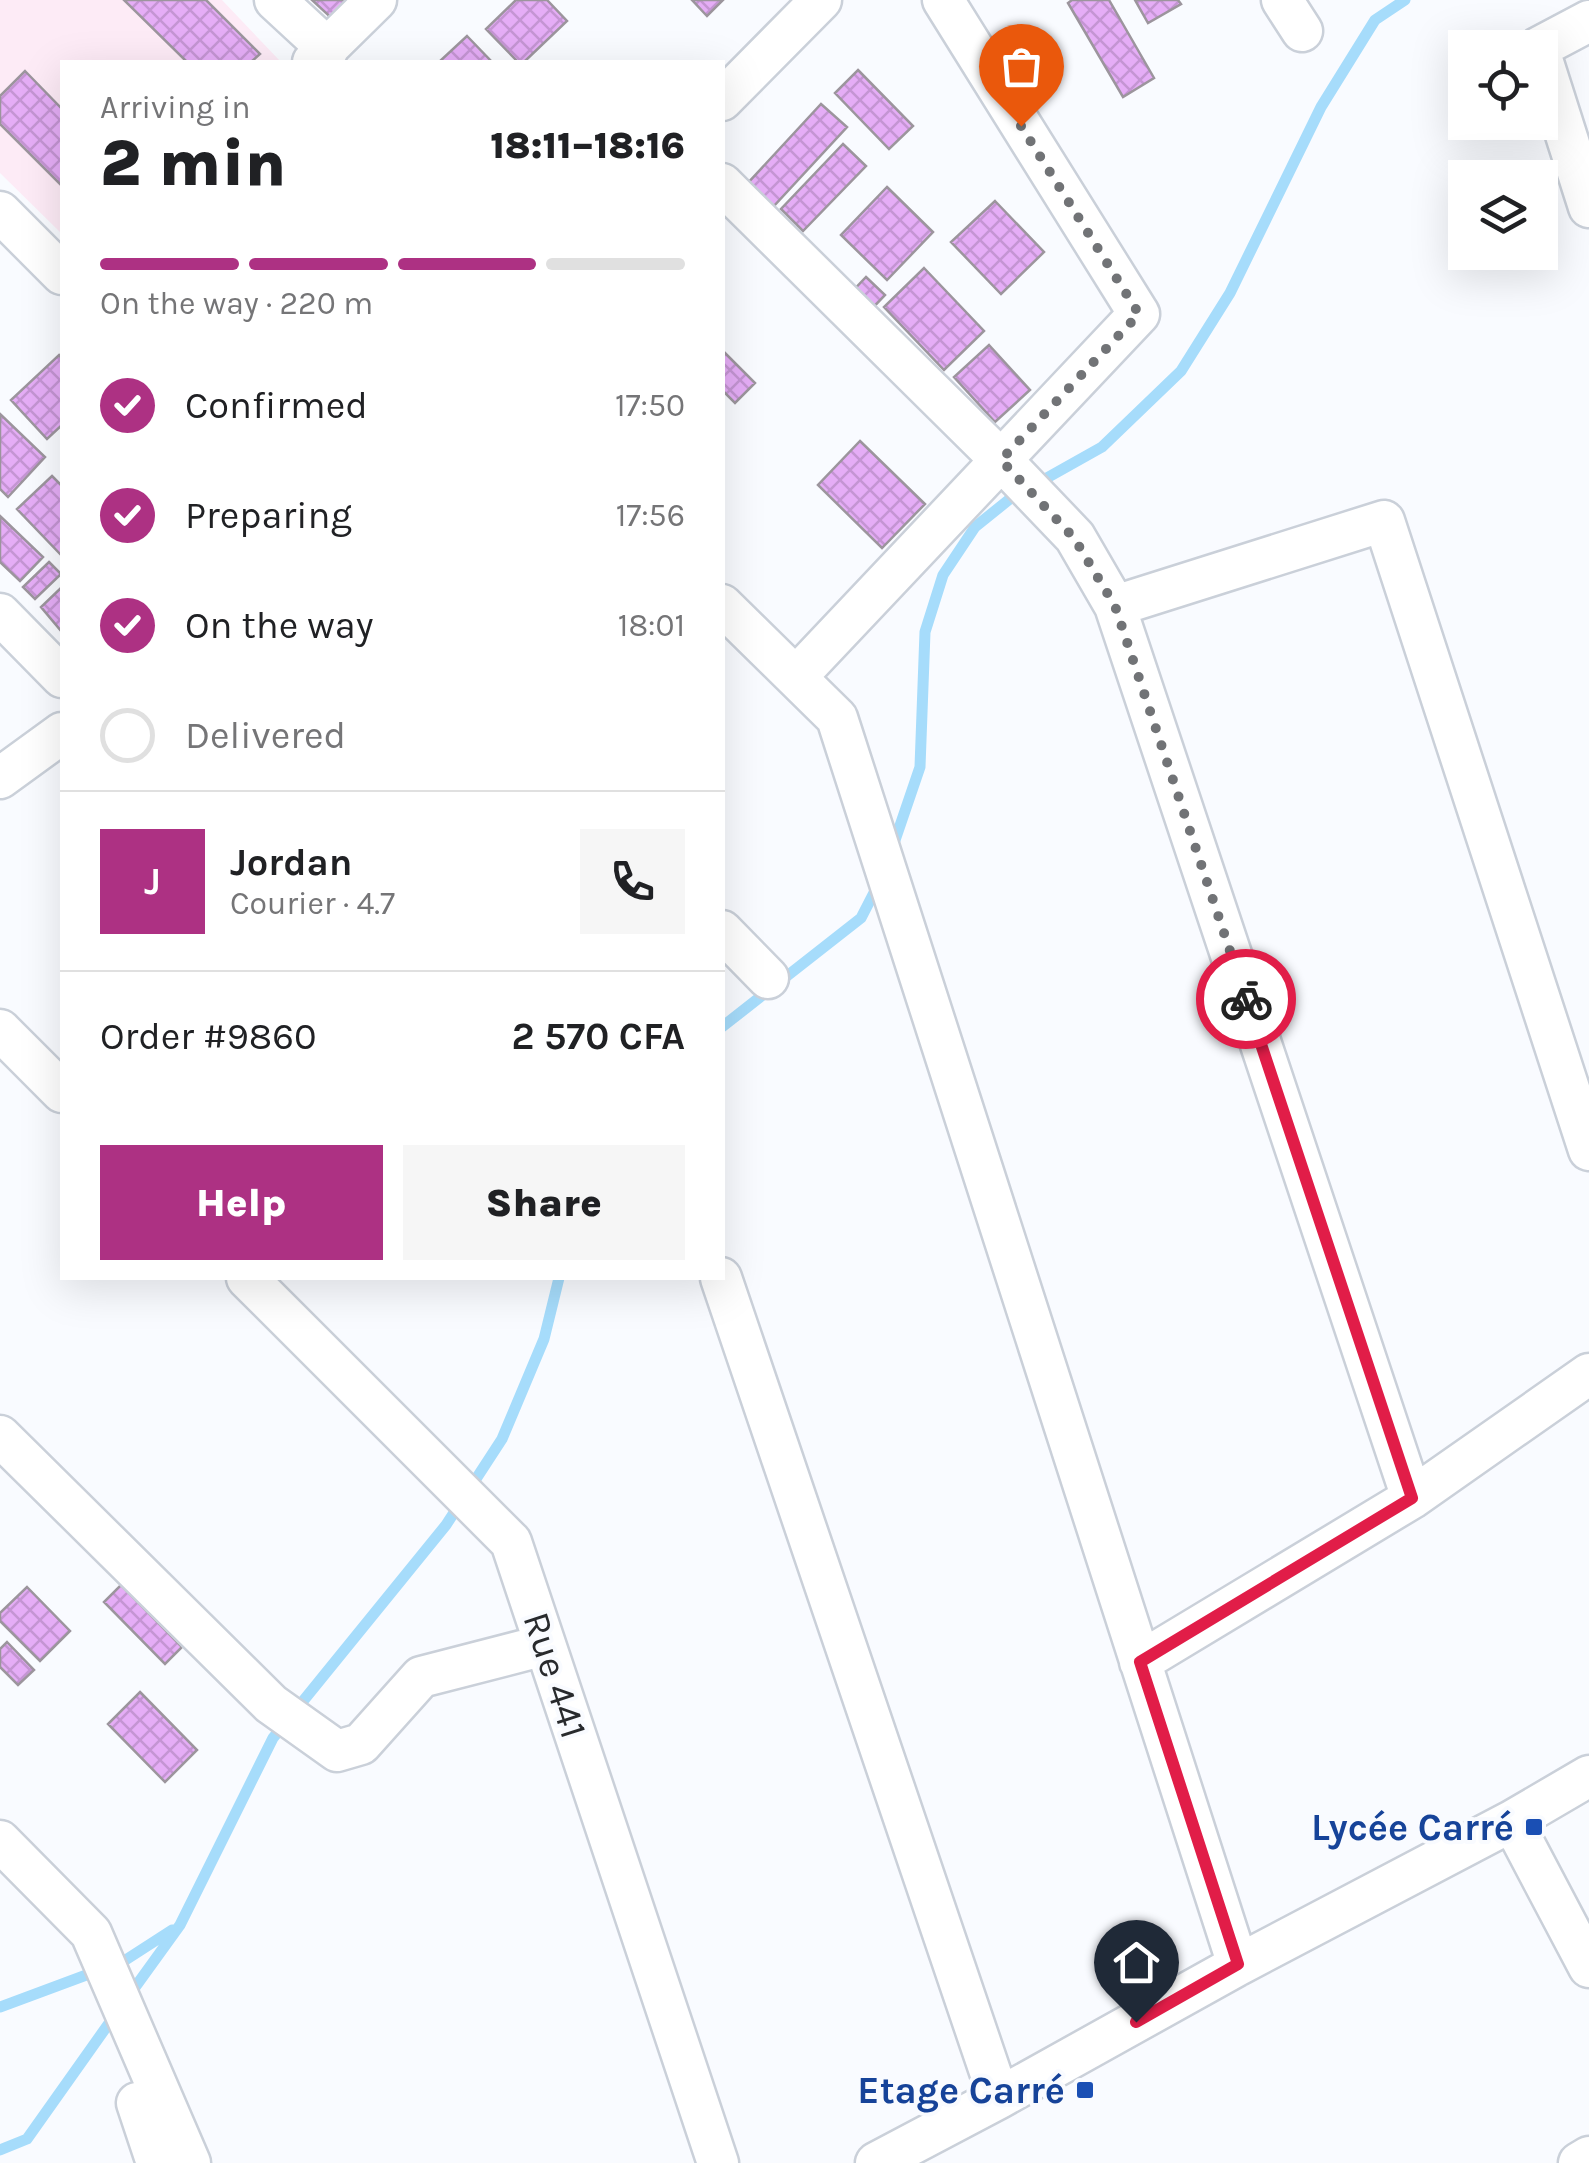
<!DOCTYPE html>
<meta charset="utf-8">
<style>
body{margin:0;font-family:Karla,sans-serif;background:#f6f6f6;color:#202124;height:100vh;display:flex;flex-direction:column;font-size:38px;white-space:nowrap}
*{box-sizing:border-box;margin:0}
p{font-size:32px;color:#757577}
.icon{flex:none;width:55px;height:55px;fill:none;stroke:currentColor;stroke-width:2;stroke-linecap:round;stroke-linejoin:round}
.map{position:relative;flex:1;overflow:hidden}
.drawer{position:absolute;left:60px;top:60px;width:665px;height:1220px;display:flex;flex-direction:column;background:#fff;border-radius:0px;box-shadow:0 10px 40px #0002}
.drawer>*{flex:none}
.tools{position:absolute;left:1448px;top:30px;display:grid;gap:20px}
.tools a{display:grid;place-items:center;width:110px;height:110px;border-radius:0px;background:#fff;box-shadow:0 10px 40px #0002;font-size:50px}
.pin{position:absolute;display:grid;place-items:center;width:85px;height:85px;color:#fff;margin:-102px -42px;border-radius:50% 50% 50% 0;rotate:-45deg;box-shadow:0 0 10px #0007}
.pin .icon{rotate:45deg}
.courier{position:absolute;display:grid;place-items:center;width:100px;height:100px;margin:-50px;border:8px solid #e11d48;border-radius:50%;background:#fff;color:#222;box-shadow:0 2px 12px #0007}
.overview em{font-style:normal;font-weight:800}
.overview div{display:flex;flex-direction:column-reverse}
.overview{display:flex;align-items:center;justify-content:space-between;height:170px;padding:0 40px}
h1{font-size:65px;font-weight:800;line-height:75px}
.bar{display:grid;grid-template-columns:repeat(4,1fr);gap:15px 10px;align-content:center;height:120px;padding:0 40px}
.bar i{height:12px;border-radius:8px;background:#e0e0e0}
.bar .on{background:#ad3183}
.bar p{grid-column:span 4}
.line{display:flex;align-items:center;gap:25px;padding:0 40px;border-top:2px solid #e0e0e0}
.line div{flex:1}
.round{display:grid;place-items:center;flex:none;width:105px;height:105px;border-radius:0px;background:#f6f6f6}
ol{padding:0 40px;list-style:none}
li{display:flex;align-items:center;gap:30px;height:110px}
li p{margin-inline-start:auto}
li .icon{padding:10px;border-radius:50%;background:#ad3183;color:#fff;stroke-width:4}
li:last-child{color:#757577}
li i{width:55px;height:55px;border:5px solid #e0e0e0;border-radius:50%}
.cta{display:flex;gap:20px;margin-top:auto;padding:20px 40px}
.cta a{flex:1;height:115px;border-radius:0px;background:#ad3183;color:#fff;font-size:40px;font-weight:800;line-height:115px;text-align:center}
.cta a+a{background:#f6f6f6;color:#202124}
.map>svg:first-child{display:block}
.education{fill:#fdebf6}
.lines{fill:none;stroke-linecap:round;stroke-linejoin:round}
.stream{stroke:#a6dcfb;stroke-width:11}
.building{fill:url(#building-cross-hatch);stroke:#9c959d;stroke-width:2.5}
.street-casing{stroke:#cad0d9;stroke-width:45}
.street{stroke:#fff;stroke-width:40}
.done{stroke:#717376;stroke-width:10;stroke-dasharray:0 18}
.route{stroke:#e11d48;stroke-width:12}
.transit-dot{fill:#1a4fb4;stroke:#f9fbff;stroke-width:4}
.labels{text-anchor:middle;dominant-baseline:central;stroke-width:8;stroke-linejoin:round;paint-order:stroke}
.street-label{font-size:38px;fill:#282a2d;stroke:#f9fbff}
.transit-label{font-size:38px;font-weight:bold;fill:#164399;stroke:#f9fbff;text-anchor:end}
</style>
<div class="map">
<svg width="1589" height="2163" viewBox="0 0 1589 2163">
<defs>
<pattern id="building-cross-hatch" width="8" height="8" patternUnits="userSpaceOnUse" patternTransform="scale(2.5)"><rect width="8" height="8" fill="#e5adf6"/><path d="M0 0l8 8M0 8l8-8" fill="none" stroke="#c495d3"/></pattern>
</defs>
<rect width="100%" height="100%" fill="#f9fbff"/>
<path class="education" d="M0,0H222L281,62H62V234L0,173Z"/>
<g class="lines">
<path class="stream" d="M891,852L920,767L925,632L943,575L975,527L1011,498L1102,447L1181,371L1230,293L1321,107L1375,20L1405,0
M722,1027L861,918L879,883
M128,1997L180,1925L273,1738L446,1525L502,1439L544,1339L559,1278
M0,2007L124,1961L172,1930
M0,2150L27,2139L117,2012"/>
</g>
<path class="building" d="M124,0H206L260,54L251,62H187Z
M312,0H360L338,24Z
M516,0H547L567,21L524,62H518L486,29Z
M692,0H723L707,16Z
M1072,0H1109L1154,78L1123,97L1068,3Z
M1135,0H1178L1181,4L1148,23Z
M467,36L492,62H439Z
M858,70L913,126L889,149L835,93Z
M25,71L62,109V186L0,124V96Z
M821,104L847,127L773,207L747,184Z
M843,144L866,166L803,231L781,209Z
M887,187L933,232L887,280L841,235Z
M995,201L1044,252L1001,294L951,242Z
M924,268L984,331L944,370L884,307Z
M866,277L885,295L866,315L847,297Z
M989,345L1030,390L995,422L954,377Z
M722,350L755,383L735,403L722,390Z
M59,355L62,359V425L47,439L11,400Z
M0,414L45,457L8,497L0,489Z
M860,441L925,504L882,548L818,485Z
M52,476L62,486V556L17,509Z
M0,516L43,557L20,581L0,562Z
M49,562L61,574L35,599L23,587Z
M62,587V632L41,607Z
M121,1585L182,1647L165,1664L104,1602Z
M27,1587L70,1631L40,1661L0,1621V1613Z
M7,1642L34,1670L18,1685L0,1667V1649Z
M140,1692L197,1750L165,1782L108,1724Z"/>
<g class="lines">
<g class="street-casing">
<path id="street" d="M275,0L328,49
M1282,0L1302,31
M1538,48L1589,21
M1540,53L1589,207
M313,62L376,0
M722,100L821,0
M722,184L1010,469L1075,537L1115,606L1412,1498
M0,212L62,274
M722,605L837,718L1238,1965
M1115,606L1384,521L1589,1150
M0,614L62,677
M796,677L1139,314L943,0
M0,778L62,733
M722,931L768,978
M0,1030L62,1092
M247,1278L511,1542L718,2163
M721,1278L999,2098
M0,1436L271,1704L337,1751L361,1744L421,1677L545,1645
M1140,1662L1412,1498L1589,1374
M1512,1821L1589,1967
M0,1841L91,1933L190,2163
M137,2103L157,2163
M876,2163L999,2098L1238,1965L1512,1821L1589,1776
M1579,2163L1589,2157"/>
</g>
<use href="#street" class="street"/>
</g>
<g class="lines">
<path class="done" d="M1021,126L1139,314L1001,460L1074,538L1115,606L1246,999"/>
<path class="route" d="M1136,2022L1238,1964L1140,1662L1412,1498L1246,999"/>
</g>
<g class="transit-dot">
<rect x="1524" y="1817" width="20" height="20" rx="5"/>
<rect x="1075" y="2080" width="20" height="20" rx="5"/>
</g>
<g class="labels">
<g class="street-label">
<text transform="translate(555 1675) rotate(72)">Rue 441</text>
</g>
<g class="transit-label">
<text x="1514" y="1827">Lycée Carré</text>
<text x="1065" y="2090">Etage Carré</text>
</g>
</g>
</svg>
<div class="tools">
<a><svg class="icon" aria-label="locate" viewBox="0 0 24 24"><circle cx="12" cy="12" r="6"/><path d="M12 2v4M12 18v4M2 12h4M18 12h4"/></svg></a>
<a><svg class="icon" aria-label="layers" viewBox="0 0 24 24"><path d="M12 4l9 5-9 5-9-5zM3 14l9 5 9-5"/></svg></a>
</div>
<div class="pin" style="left:1021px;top:126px;background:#ea580c"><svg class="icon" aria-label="bag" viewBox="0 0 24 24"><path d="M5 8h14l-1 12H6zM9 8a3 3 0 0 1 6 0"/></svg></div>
<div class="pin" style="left:1136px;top:2022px;background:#1f2937"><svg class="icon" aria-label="home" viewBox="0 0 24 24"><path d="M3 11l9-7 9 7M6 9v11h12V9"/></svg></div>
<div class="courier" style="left:1246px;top:999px"><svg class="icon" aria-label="bike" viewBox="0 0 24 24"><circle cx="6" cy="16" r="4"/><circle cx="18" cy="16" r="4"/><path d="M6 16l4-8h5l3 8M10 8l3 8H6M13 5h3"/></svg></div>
<section class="drawer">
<div class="overview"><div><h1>2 min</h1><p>Arriving in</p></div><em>18:11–18:16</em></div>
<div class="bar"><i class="on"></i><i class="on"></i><i class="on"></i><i></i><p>On the way · 220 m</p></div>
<ol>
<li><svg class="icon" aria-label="check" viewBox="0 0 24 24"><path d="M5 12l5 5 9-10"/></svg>Confirmed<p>17:50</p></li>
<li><svg class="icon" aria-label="check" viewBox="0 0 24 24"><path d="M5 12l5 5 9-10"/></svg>Preparing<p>17:56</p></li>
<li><svg class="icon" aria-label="check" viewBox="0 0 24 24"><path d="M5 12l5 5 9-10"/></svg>On the way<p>18:01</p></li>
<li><i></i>Delivered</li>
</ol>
<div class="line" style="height:180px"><b class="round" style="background:#ad3183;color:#fff">J</b><div><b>Jordan</b><p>Courier · 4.7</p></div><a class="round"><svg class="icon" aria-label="phone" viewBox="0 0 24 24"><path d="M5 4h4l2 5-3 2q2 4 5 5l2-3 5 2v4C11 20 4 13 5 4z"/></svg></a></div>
<div class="line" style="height:130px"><div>Order #9860</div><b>2 570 CFA</b></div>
<div class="cta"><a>Help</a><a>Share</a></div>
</section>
</div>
